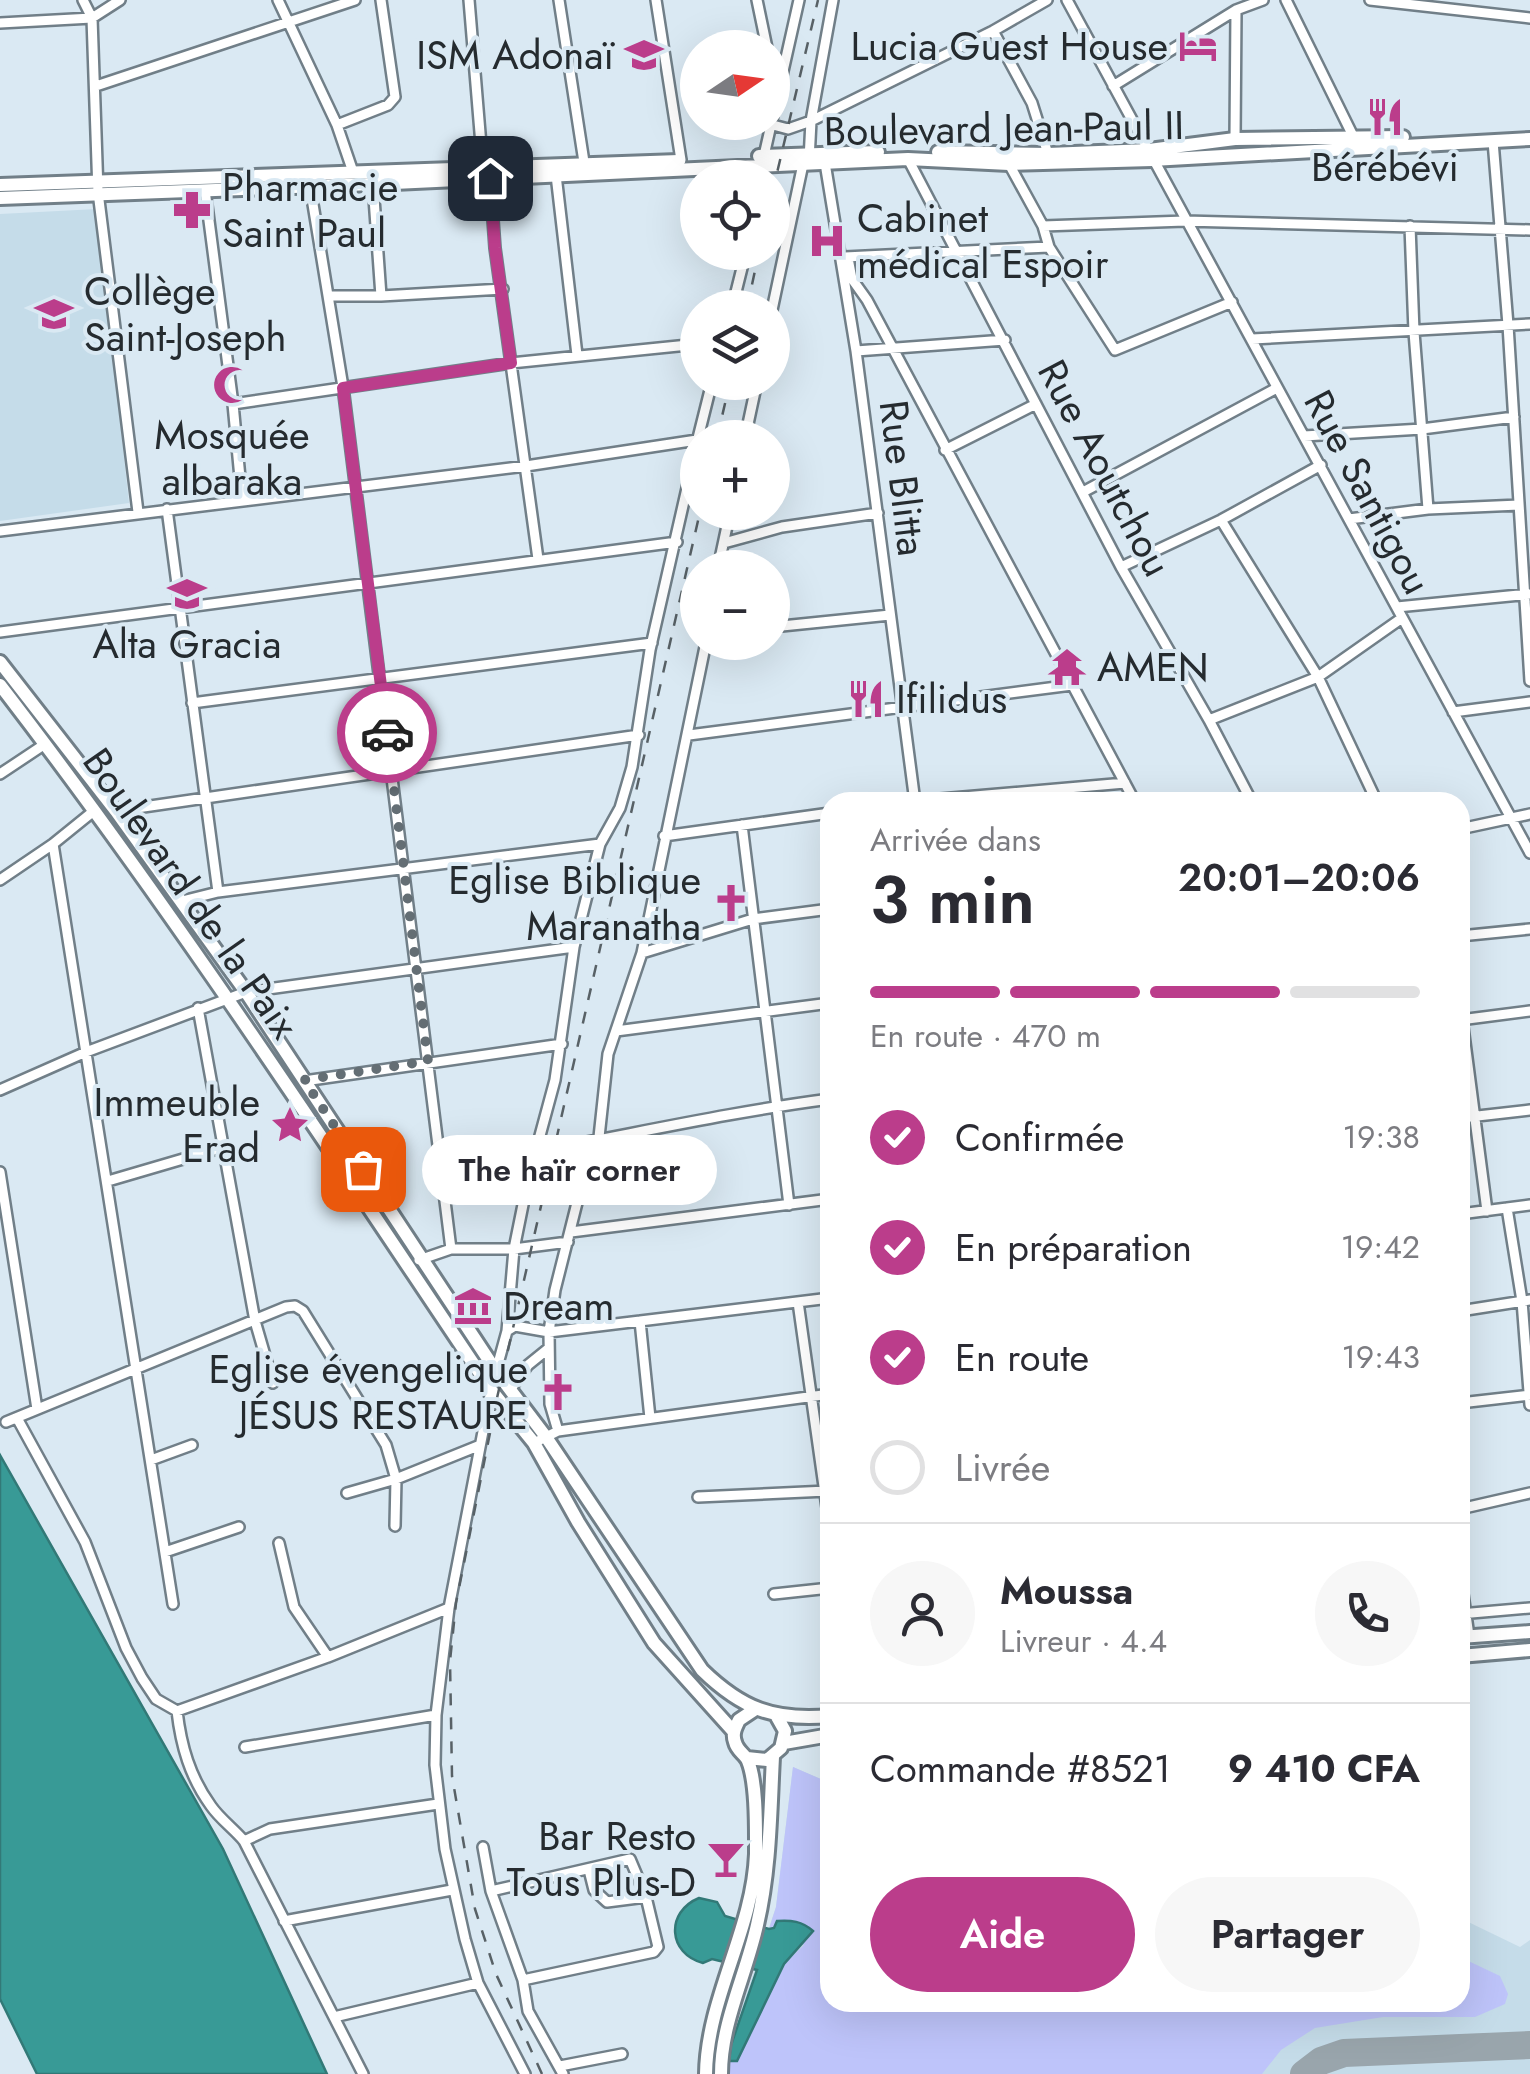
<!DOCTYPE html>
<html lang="fr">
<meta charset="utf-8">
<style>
body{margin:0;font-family:Jost,sans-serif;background:#f7f7f7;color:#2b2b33;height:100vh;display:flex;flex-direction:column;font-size:38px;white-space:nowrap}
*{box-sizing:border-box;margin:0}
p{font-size:32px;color:#7c7c81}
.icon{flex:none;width:55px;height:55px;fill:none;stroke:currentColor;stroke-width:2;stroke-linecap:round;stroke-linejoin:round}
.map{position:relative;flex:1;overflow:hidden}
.drawer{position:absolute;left:820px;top:792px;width:650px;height:1220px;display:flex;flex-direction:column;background:#fff;border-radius:30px;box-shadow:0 10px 40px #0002}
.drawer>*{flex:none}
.needle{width:65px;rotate:77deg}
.fabs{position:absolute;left:680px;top:30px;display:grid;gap:20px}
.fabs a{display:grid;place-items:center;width:110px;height:110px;border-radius:50%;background:#fff;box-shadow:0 10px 40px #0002;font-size:50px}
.pin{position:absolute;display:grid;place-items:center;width:85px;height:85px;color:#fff;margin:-42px;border-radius:20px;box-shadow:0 5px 15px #0006}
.courier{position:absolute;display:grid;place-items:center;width:100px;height:100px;margin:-50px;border:8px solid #bb3d8b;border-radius:50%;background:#fff;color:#222;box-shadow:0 2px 12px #0007}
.bubble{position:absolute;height:70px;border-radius:35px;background:#fff;box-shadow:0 10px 40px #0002;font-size:32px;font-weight:600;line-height:70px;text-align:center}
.summary em{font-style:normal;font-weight:600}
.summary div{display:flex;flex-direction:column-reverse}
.summary{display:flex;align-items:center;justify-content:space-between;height:170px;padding:0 50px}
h1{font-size:65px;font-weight:600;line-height:75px}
.bar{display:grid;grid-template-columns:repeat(4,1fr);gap:15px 10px;align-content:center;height:120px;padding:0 50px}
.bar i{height:12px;border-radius:8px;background:#e1e1e2}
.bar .selected{background:#bb3d8b}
.bar p{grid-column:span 4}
.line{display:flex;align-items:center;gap:25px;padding:0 50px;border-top:2px solid #e1e1e2}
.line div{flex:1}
.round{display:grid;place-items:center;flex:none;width:105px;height:105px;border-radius:52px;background:#f7f7f7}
ol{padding:0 50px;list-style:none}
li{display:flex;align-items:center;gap:30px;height:110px}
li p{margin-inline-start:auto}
li .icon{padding:10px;border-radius:50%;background:#bb3d8b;color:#fff;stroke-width:4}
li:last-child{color:#7c7c81}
li i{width:55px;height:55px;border:5px solid #e1e1e2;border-radius:50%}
.button{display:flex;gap:20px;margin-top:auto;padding:20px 50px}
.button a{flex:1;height:115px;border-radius:60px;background:#bb3d8b;color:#fff;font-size:40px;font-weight:600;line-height:115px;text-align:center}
.button a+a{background:#f7f7f7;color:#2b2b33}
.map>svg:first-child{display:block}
.built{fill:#c5dce9}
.green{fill:#bec4fa}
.water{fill:#389a96;stroke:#327977;stroke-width:2.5}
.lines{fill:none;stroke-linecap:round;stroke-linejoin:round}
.taxiway{stroke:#99a5ac;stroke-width:28}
.street-casing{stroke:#717f88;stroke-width:14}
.secondary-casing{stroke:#717f88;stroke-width:18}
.street{stroke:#fff;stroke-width:9}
.secondary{stroke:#fff;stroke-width:12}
.rail{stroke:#586166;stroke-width:2.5;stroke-dasharray:12 12;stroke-linecap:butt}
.done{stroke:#646e74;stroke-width:10;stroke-dasharray:0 18}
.route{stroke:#bb3d8b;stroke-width:12}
.labels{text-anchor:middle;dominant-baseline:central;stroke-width:8;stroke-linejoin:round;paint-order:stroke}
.poi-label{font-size:40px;fill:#252b2f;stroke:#dae9f3;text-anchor:end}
.street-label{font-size:40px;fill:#252b2f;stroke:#dae9f3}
</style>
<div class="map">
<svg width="1530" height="2074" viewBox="0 0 1530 2074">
<rect width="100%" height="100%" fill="#dae9f3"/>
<path class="built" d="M97,209L129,503L0,521V214Z
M793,1767L830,1783V2002H1460V1918L1520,1947L1530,1940V2074H726L732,2036L776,1907Z"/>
<path class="green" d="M793,1767L830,1783V2002H1460V1957L1500,1976L1508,1994L1505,2004L1475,2017H1383L1315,2028L1281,2050L1262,2074H726V2063L737,2061L784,1964L804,1945L769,1929L776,1907Z"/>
<path class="water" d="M0,1455L223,1849L327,2074H37L0,1999Z
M699,1898L717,1902L725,1916L769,1929L774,1928L777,1921C791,1920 802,1921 813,1931L784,1964L737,2061H729L731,2045L757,1970L712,1959L703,1963C668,1954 665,1912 699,1898Z"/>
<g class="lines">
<path class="taxiway" d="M1304,2074L1321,2061L1344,2053L1530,2045"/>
<g class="street-casing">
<path id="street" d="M83,0L92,18L98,192L138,512
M278,0L337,125L353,172
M469,0L483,169
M559,0L584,162
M656,0L681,160
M757,0L767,48
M1067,0L1530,853
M1286,0L1354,138
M1370,0L1530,18
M0,23L92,18L120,0
M993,31L1032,103L1048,154
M772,70L779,92
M96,86L355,0
M1113,86L1236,10L1263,0
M337,125L388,105L395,97L381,0
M773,125L788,129L811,121L993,31L1047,0
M1235,139L1236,10
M1493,141L1508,325L1530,681
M908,159L1121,567L1209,720L1252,802
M809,160L811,121L833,0
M825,163L856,351L915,802
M1009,164L1043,226L1049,247L1115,350L1232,302
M556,175L577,355
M490,178L495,248L538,559
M759,178L799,0
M373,184L381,296
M310,186L343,387L451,1249
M205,190L233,404L242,499
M1043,226L1185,221L1530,230
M1410,226L1414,332L1428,509
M845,257L1049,247
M848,258L852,279L867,300L1135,802
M330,296H381L503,289
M732,308L746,252
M772,310L803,164
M1252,339L1530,324
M856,351L1005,340
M233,404L511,363L698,344
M1304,436L1422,429L1514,417
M698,438L712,382
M745,438L757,382
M945,450L1036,404
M1083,492L1277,388
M167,509L218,892
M1349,519L1428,509L1519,505
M1221,520L1318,677L1377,802
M0,531L526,466L697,440
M724,543L782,527L878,513
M1121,567L1221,520L1321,465
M718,568L730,512
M1397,607L1530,594
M772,627L890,615
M0,632L677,542
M192,703L652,643
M1453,712L1530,702
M1209,720L1318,677L1402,618
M689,735L1072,685
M0,774L45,744
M905,802L1125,783
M116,811L639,735
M742,825L789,1205
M1460,829L1530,814
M664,836L830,813
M53,844L173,1604
M0,880L53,844L95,810
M182,901L218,892L600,844
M1460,936L1530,929
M642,953L753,919L830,909
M1460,1004L1487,1211
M198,1008L255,1321L273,1383
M1460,1020L1530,1011
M616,1031L830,1003
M304,1081L562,1044
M0,1090L86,1052L246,992L574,947
M1460,1118L1530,1110
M440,1167C571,1149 699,1116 830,1099
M0,1172L37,1409
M108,1181L224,1147
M1507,1208L1522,1301L1530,1405
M1460,1214L1530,1205
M571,1232L830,1199
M419,1260L451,1249H514L568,1242
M798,1302L830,1529
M1460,1311L1530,1300
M640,1321L650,1418
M507,1331L515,1326L549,1332L830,1298
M496,1371L507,1331L514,1249L528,1180L555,1080L574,947L600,844L620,808L632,767L650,650L698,440
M491,1390L449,1608L436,1715L435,1765L445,1849L465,1939L478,1983L525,2074
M510,1390L528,1365L549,1348
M1460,1403L1530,1395
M17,1418L85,1542L126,1648L142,1678L156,1699L177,1711C181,1746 190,1777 211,1806C220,1819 234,1829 244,1841L363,2074
M6,1422L286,1307L295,1306L303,1311L386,1445L396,1479L395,1526
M558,1431L550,1404L549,1332L555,1290L582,1183L599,1137L608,1054L642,953L706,642
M534,1443L558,1431L830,1394
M151,1460L192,1445
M347,1493L396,1479L478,1446
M698,1497L827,1491
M1460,1509L1530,1493
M279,1543L294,1607L328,1657
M165,1552L239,1527
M1460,1573L1469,1636
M774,1594L830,1588
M1460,1614L1530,1608
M177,1711L328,1657L449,1608
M245,1747L436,1715
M244,1841L270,1829L438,1804
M483,1847L491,1891L523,1980L528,2011L563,2074
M589,1870L594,1890L607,1902L646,1897
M491,1891L630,1859L646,1897L658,1947L654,1952L523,1980
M284,1921L452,1890
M334,2017L478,1983
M560,2066L622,2054"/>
</g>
<g class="secondary-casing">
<path id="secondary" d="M938,152L1048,154L1149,150L1235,139L1403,137
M759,156L878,152
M0,185L679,161
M0,198L373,184L908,159L1009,164L1152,160L1530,139
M0,662L116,811L246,992L496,1371L546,1437L702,1670C742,1709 774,1721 830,1716
M0,685C175,912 331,1152 491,1390L534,1443L578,1522L654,1643L734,1732
M1460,1637L1530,1632
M1460,1656L1530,1650
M784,1743L830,1735
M747,1758L767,1760L781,1748L785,1731L776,1715
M706,2074C707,1998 753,1930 756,1854C756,1830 757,1783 748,1761C745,1754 737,1751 735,1742C732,1734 735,1728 739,1720L754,1710
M721,2074C721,2023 746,1975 757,1925C770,1869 770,1814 773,1757"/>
</g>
<use href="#street" class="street"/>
<use href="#secondary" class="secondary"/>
<path class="rail" d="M772,194L818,0
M747,308L759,252
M717,438L730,382
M542,2074L496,1974L475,1909L452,1776L450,1661L456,1603L497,1398L700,512"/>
</g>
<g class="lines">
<path class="done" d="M363,1169L304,1080L428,1061L387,733"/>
<path class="route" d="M387,733L343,388L511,363L495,248L490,178"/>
</g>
<defs>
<g id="hotel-bare" transform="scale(3)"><path d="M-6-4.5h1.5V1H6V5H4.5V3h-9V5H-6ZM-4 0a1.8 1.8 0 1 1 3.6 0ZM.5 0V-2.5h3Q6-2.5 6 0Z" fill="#bb3d8b" stroke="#dae9f3" stroke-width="2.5" paint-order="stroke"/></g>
<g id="university-bare" transform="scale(3)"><path d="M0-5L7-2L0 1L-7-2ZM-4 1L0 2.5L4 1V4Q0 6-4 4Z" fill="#bb3d8b" stroke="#dae9f3" stroke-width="2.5" paint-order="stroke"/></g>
<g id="restaurant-bare" transform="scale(3)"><path d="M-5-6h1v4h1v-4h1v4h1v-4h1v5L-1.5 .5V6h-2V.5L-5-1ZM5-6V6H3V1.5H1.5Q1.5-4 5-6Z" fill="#bb3d8b" stroke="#dae9f3" stroke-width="2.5" paint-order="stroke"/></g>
<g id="pharmacy-bare" transform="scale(3)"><path d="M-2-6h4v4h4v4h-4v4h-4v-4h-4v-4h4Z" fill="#bb3d8b" stroke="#dae9f3" stroke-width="2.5" paint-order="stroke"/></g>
<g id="hospital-bare" transform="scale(3)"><path d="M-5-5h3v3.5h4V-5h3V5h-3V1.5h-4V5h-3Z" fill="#bb3d8b" stroke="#dae9f3" stroke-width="2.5" paint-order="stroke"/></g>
<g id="school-bare" transform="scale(3)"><path d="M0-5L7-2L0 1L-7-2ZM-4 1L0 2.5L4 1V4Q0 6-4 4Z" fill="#bb3d8b" stroke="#dae9f3" stroke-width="2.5" paint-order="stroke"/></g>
<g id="mosque-bare" transform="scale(3)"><path d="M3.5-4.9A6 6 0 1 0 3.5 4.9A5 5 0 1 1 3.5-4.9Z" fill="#bb3d8b" stroke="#dae9f3" stroke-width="2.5" paint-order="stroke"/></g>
<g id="temple-bare" transform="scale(3)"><path d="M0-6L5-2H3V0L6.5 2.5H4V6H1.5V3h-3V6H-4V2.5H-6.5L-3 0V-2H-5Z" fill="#bb3d8b" stroke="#dae9f3" stroke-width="2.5" paint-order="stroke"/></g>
<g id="church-bare" transform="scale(3)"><path d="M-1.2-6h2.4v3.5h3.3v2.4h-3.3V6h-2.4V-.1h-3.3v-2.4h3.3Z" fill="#bb3d8b" stroke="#dae9f3" stroke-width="2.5" paint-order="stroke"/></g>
<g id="sight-bare" transform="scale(3)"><path d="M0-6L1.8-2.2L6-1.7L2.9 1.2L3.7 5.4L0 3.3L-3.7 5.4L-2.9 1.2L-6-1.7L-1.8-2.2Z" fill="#bb3d8b" stroke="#dae9f3" stroke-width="2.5" paint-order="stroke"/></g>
<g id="museum-bare" transform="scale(3)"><path d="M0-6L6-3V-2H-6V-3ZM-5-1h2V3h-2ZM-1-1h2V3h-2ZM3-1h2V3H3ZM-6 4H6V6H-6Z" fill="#bb3d8b" stroke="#dae9f3" stroke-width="2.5" paint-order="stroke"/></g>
<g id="bar-bare" transform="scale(3)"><path d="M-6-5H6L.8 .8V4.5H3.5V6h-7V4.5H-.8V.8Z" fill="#bb3d8b" stroke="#dae9f3" stroke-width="2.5" paint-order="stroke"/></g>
</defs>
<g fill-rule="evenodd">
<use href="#hotel-bare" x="1198" y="46"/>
<use href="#university-bare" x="644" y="55"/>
<use href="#restaurant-bare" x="1385" y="117"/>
<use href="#pharmacy-bare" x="192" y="210"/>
<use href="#hospital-bare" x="827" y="241"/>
<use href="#school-bare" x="54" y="314"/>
<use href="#mosque-bare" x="232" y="385"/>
<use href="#school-bare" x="187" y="594"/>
<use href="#temple-bare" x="1067" y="667"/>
<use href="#restaurant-bare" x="866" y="699"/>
<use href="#church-bare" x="731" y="903"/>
<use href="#sight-bare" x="290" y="1125"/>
<use href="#museum-bare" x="473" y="1306"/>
<use href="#church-bare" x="558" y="1392"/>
<use href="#bar-bare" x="726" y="1859"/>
</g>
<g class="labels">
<g class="poi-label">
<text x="1168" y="46">Lucia Guest House</text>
<text x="614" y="55">ISM Adonaï</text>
<text x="1385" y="167" text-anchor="middle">Bérébévi</text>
<text x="222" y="187" text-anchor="start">Pharmacie<tspan x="222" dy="46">Saint Paul</tspan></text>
<text x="857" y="218" text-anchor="start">Cabinet<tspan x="857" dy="46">médical Espoir</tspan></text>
<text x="84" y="291" text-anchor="start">Collège<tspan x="84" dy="46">Saint-Joseph</tspan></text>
<text x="232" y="435" text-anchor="middle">Mosquée<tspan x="232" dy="46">albaraka</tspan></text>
<text x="187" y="644" text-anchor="middle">Alta Gracia</text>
<text x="1097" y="667" text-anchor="start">AMEN</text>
<text x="896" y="699" text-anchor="start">Ifilidus</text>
<text x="701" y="880">Eglise Biblique<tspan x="701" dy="46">Maranatha</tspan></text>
<text x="260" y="1102">Immeuble<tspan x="260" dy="46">Erad</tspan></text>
<text x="503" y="1306" text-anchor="start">Dream</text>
<text x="528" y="1369">Eglise évengelique<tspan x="528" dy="46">JÉSUS RESTAURE</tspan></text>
<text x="696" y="1836">Bar Resto<tspan x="696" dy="46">Tous Plus-D</tspan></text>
</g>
<g class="street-label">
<text transform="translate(1004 128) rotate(-1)">Boulevard Jean-Paul II</text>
<text transform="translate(1105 468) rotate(62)">Rue Aoutchou</text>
<text transform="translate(903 478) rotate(83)">Rue Blitta</text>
<text transform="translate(1368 492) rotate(62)">Rue Santigou</text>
<text transform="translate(191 893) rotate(55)">Boulevard de la Paix</text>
</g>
</g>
</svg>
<div class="fabs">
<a><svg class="needle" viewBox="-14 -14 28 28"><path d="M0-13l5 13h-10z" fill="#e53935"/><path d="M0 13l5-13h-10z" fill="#7c7c81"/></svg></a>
<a><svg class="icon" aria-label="locate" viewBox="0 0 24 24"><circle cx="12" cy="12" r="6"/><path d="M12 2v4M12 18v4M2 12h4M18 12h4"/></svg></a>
<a><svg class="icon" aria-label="layers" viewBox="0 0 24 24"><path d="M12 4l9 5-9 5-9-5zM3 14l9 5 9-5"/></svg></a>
<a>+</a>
<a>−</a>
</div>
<div class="pin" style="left:363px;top:1169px;background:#ea580c"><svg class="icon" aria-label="bag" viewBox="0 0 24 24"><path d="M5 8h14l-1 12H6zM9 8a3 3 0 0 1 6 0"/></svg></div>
<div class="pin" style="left:490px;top:178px;background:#1f2937"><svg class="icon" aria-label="home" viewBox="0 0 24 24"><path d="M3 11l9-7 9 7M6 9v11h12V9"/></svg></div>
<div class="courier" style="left:387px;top:733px"><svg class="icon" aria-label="car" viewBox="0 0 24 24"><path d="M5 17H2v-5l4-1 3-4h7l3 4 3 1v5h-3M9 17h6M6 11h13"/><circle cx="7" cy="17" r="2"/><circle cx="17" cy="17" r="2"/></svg></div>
<div class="bubble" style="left:422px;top:1135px;width:295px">The haïr corner</div>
<section class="drawer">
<div class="summary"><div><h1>3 min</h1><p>Arrivée dans</p></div><em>20:01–20:06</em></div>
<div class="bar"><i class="selected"></i><i class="selected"></i><i class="selected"></i><i></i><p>En route · 470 m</p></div>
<ol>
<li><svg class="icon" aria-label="check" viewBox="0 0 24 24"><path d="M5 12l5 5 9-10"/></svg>Confirmée<p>19:38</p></li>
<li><svg class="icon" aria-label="check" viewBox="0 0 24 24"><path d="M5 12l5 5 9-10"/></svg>En préparation<p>19:42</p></li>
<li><svg class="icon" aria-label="check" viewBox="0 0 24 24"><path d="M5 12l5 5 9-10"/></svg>En route<p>19:43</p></li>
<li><i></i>Livrée</li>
</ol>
<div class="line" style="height:180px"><a class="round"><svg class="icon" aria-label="person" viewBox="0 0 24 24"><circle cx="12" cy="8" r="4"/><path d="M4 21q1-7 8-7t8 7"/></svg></a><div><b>Moussa</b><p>Livreur · 4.4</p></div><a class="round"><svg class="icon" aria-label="phone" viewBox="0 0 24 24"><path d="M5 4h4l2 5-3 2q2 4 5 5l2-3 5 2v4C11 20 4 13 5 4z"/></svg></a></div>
<div class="line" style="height:130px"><div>Commande #8521</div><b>9 410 CFA</b></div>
<div class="button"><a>Aide</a><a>Partager</a></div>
</section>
</div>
